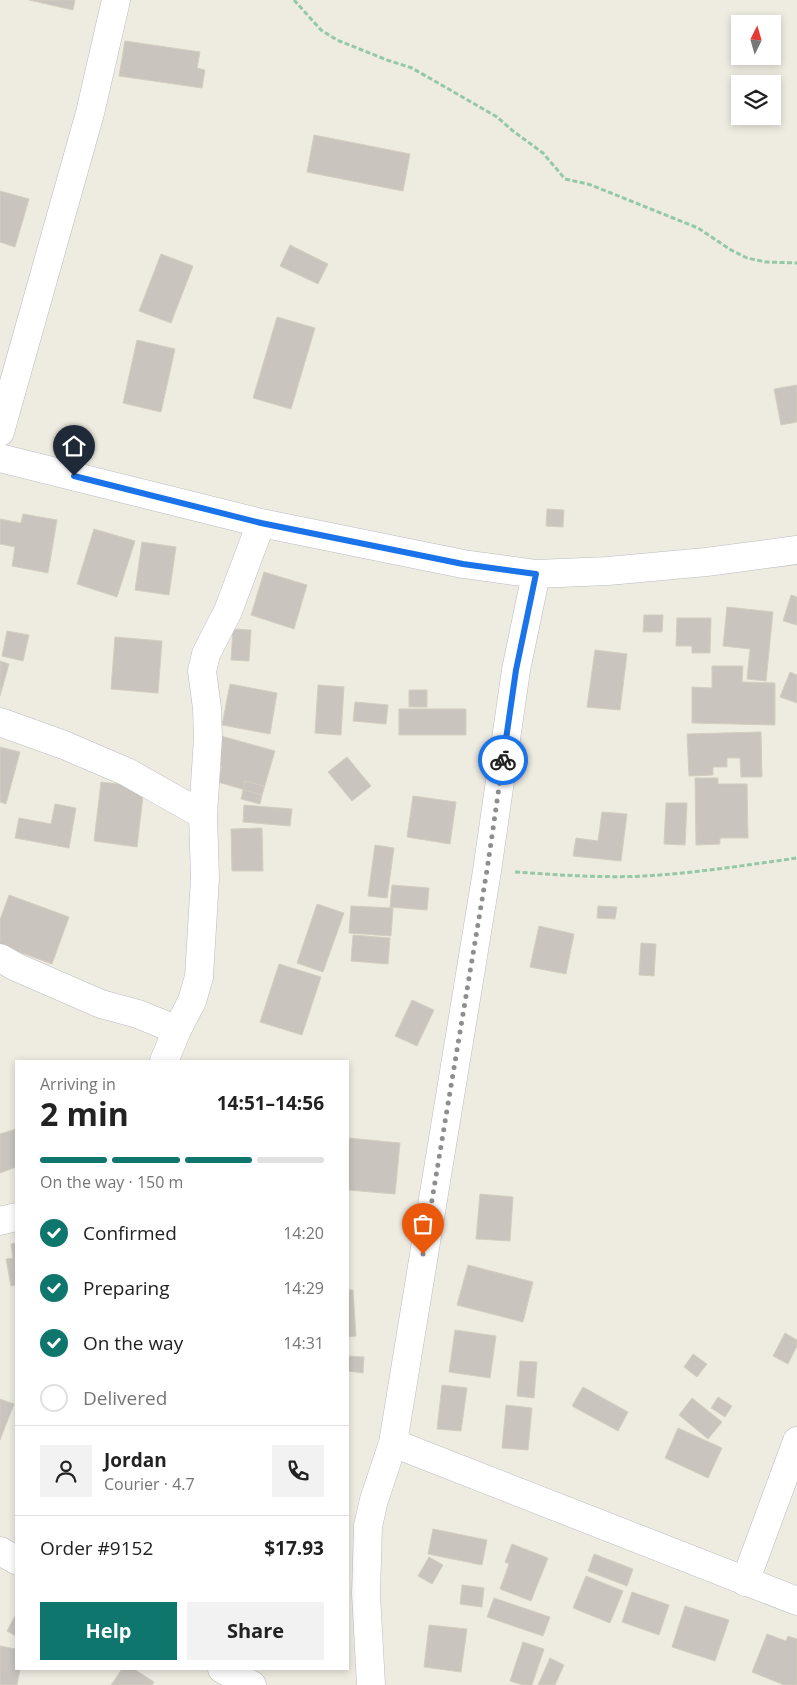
<!DOCTYPE html>
<meta charset="utf-8">
<style>
body{margin:0;font-family:"Open Sans",sans-serif;background:#f2f2f2;color:#222;height:100vh;display:flex;flex-direction:column;font-size:19px;white-space:nowrap}
*{box-sizing:border-box;margin:0}
p{font-size:16px;color:#767676}
.icon{flex:none;width:28px;height:28px;fill:none;stroke:currentColor;stroke-width:2;stroke-linecap:round;stroke-linejoin:round}
.map{position:relative;flex:1;overflow:hidden}
.drawer{position:absolute;left:15px;top:1060px;width:334px;height:610px;display:flex;flex-direction:column;background:#fff;border-radius:0px;box-shadow:0 2px 8px #0003}
.drawer>*{flex:none}
.needle{width:32px;rotate:5deg}
.buttons{position:absolute;left:731px;top:15px;display:grid;gap:10px}
.buttons a{display:grid;place-items:center;width:50px;height:50px;border-radius:0px;background:#fff;box-shadow:0 2px 8px #0003;font-size:25px}
.pin{position:absolute;display:grid;place-items:center;width:42px;height:42px;color:#fff;margin:-51px -21px;border-radius:50% 50% 50% 0;rotate:-45deg;box-shadow:0 0 5px #0007}
.pin .icon{rotate:45deg}
.courier{position:absolute;display:grid;place-items:center;width:50px;height:50px;margin:-25px;border:4px solid #1a73e8;border-radius:50%;background:#fff;color:#222;box-shadow:0 1px 6px #0007}
.summary em{font-style:normal;font-weight:700}
.summary div{display:flex;flex-direction:column-reverse}
.summary{display:flex;align-items:center;justify-content:space-between;height:85px;padding:0 25px}
h1{font-size:32px;font-weight:700;line-height:38px}
.bar{display:grid;grid-template-columns:repeat(4,1fr);gap:8px 5px;align-content:center;height:60px;padding:0 25px}
.bar i{height:6px;border-radius:4px;background:#e0e0e0}
.bar .active{background:#0f766e}
.bar p{grid-column:span 4}
.line{display:flex;align-items:center;gap:12px;padding:0 25px;border-top:1px solid #e0e0e0}
.line div{flex:1}
.round{display:grid;place-items:center;flex:none;width:52px;height:52px;border-radius:0px;background:#f2f2f2}
ol{padding:0 25px;list-style:none}
li{display:flex;align-items:center;gap:15px;height:55px}
li p{margin-inline-start:auto}
li .icon{padding:5px;border-radius:50%;background:#0f766e;color:#fff;stroke-width:4}
li:last-child{color:#767676}
li i{width:28px;height:28px;border:2px solid #e0e0e0;border-radius:50%}
.cta{display:flex;gap:10px;margin-top:auto;padding:10px 25px}
.cta a{flex:1;height:58px;border-radius:0px;background:#0f766e;color:#fff;font-size:20px;font-weight:700;line-height:58px;text-align:center}
.cta a+a{background:#f2f2f2;color:#222}
.map>svg:first-child{display:block}
.building{fill:#c9c5be;stroke:#d3cebf}
.lines{fill:none;stroke-linecap:round;stroke-linejoin:round}
.street-casing{stroke:#b9bbc1;stroke-width:29}
.path{stroke:#94c8a6;stroke-width:3;stroke-dasharray:5 2.5;stroke-linecap:butt}
.street{stroke:#fff;stroke-width:28}
.done{stroke:#8d8f8f;stroke-width:5;stroke-dasharray:0 9}
.route{stroke:#1a73e8;stroke-width:6}
</style>
<div class="map">
<svg width="797" height="1685" viewBox="0 0 797 1685">
<rect width="100%" height="100%" fill="#eeece1"/>
<path class="building" d="M29,0H75L73,10Z
M125,41L200,52L197,68L205,70L202,88L119,76Z
M314,135L410,154L403,191L307,172Z
M0,191L29,199L15,247L0,242Z
M290,245L328,264L318,284L280,266Z
M161,254L193,266L171,323L139,311Z
M277,317L315,328L291,409L253,398Z
M137,340L175,349L161,412L123,403Z
M797,385V422L781,425L774,389Z
M547,509L564,510L563,527L546,526Z
M23,514L57,520L48,573L12,566L15,547L0,544V519L21,523Z
M94,529L135,541L117,597L77,584Z
M142,542L176,547L169,595L135,590Z
M264,572L307,585L294,629L251,615Z
M791,595L797,597V625L783,621Z
M727,607L773,612L766,681L747,679L750,649L723,646Z
M644,615H663L662,632H643Z
M677,618H711L710,653H692V646H676Z
M233,629L251,630L249,661L231,660Z
M7,631L29,635L23,661L2,656Z
M115,637L162,641L158,693L111,689Z
M595,650L627,654L620,710L587,707Z
M0,661L9,664L0,696Z
M712,666H743L742,682L775,683V725L692,723V687L712,688Z
M790,672L797,675V703L780,697Z
M230,684L277,693L270,734L222,725Z
M318,685L344,687L341,735L315,733Z
M409,690H427V707H409Z
M355,702L388,705L386,724L353,721Z
M399,709H466V735H399Z
M761,732L762,777H741L740,758H727V767H713V775L689,776L687,734Z
M221,736L275,751L262,795L218,782L222,766L214,763Z
M0,747L20,752L6,804L0,802Z
M347,757L371,786L352,801L328,772Z
M695,778H718V784H747L748,838H720V844L696,845Z
M245,781L264,786L260,804L241,799Z
M101,782L144,787L137,847L94,841Z
M413,796L456,802L450,844L407,837Z
M666,803H687L685,845L664,844Z
M55,804L76,808L69,848L15,838L19,818L51,824Z
M244,805L292,809L290,826L243,822Z
M602,812L627,814L621,861L573,856L576,838L598,841Z
M262,828L263,871H232L231,829Z
M375,845L394,848L387,898L368,896Z
M392,885L429,888L427,910L390,907Z
M9,895L69,917L52,964L0,945V920Z
M317,904L344,913L323,972L297,963Z
M351,906L393,908L391,936L349,933Z
M598,906L617,907L615,919L597,918Z
M539,926L574,934L566,974L530,967Z
M353,935L390,938L388,964L351,961Z
M641,943L656,944L654,976L639,975Z
M279,964L321,977L302,1035L260,1022Z
M412,1000L434,1010L417,1046L395,1036Z
M16,1129V1167L0,1173V1134Z
M348,1138L400,1143L395,1194L348,1190Z
M480,1194L513,1197L510,1241L476,1239Z
M16,1243V1285L11,1286L6,1259L13,1258L11,1244Z
M468,1265L533,1282L523,1322L457,1305Z
M348,1290H353L356,1336L348,1337Z
M455,1330L496,1336L490,1378L449,1372Z
M785,1333L797,1340V1346L788,1364L773,1356Z
M693,1354L707,1364L697,1377L684,1367Z
M348,1356L364,1357L363,1373L348,1371Z
M520,1361L537,1362L534,1398L517,1396Z
M442,1385L467,1388L461,1431L437,1429Z
M583,1387L628,1412L618,1431L572,1406Z
M718,1397L732,1406L725,1417L711,1408Z
M692,1398L722,1422L708,1439L679,1415Z
M0,1399L14,1404L0,1440Z
M506,1405L532,1408L528,1450L502,1448Z
M678,1428L722,1448L708,1478L665,1458Z
M433,1529L487,1540L482,1565L428,1554Z
M512,1544L548,1558L531,1601L500,1589L509,1564L505,1562Z
M594,1554L633,1569L627,1586L588,1571Z
M429,1557L443,1565L432,1584L418,1576Z
M586,1576L623,1591L610,1623L573,1608Z
M462,1585L484,1588L482,1607L460,1604Z
M632,1592L669,1605L659,1635L622,1622Z
M494,1598L550,1617L543,1636L487,1617Z
M685,1606L729,1620L715,1661L672,1647Z
M16,1614V1636L7,1631Z
M429,1625L467,1629L461,1672L424,1667Z
M767,1634L786,1641L788,1636L797,1639V1685H784L752,1672Z
M523,1642L544,1649L532,1685H523L510,1681Z
M0,1646L16,1649V1669H20L17,1685H0Z
M550,1658L564,1665L555,1685H538Z
M122,1669H134L154,1682L152,1685H111Z"/>
<g class="lines">
<g class="street-casing">
<path id="street" d="M0,432L90,113L116,0
M0,458L261,523L463,564L536,574L608,571L706,562L797,550
M0,722L64,745L127,772L203,815
M0,958L16,967L101,1004L138,1014L177,1030
M164,1061L177,1030L192,1001L199,977L205,878L203,815L208,738L207,708L202,671L206,654L228,611L261,523
M0,1221L16,1217
M393,1443L797,1601
M0,1551L16,1560
M745,1582L797,1441
M222,1669L252,1685
M371,1685L366,1594L368,1526L374,1500L393,1443L487,871L516,670L536,574"/>
</g>
<path class="path" d="M294,0L321,30L337,40L387,60L412,68L497,117L513,131L543,153L565,179L588,184L611,193L698,228L731,250L747,258L766,262L797,263
M515,872C559,875 602,878 645,876C696,873 747,865 797,858"/>
<use href="#street" class="street"/>
</g>
<g class="lines">
<path class="done" d="M423,1254L487,870L503,760"/>
<path class="route" d="M74,476L261,523L463,564L536,574L516,670L503,760"/>
</g>
</svg>
<div class="buttons">
<a><svg class="needle" viewBox="-14 -14 28 28"><path d="M0-13l5 13h-10z" fill="#e53935"/><path d="M0 13l5-13h-10z" fill="#767676"/></svg></a>
<a><svg class="icon" aria-label="layers" viewBox="0 0 24 24"><path d="M12 4l9 5-9 5-9-5zM3 14l9 5 9-5"/></svg></a>
</div>
<div class="pin" style="left:423px;top:1254px;background:#ea580c"><svg class="icon" aria-label="bag" viewBox="0 0 24 24"><path d="M5 8h14l-1 12H6zM9 8a3 3 0 0 1 6 0"/></svg></div>
<div class="pin" style="left:74px;top:476px;background:#1f2937"><svg class="icon" aria-label="home" viewBox="0 0 24 24"><path d="M3 11l9-7 9 7M6 9v11h12V9"/></svg></div>
<div class="courier" style="left:503px;top:760px"><svg class="icon" aria-label="bike" viewBox="0 0 24 24"><circle cx="6" cy="16" r="4"/><circle cx="18" cy="16" r="4"/><path d="M6 16l4-8h5l3 8M10 8l3 8H6M13 5h3"/></svg></div>
<section class="drawer">
<div class="summary"><div><h1>2 min</h1><p>Arriving in</p></div><em>14:51–14:56</em></div>
<div class="bar"><i class="active"></i><i class="active"></i><i class="active"></i><i></i><p>On the way · 150 m</p></div>
<ol>
<li><svg class="icon" aria-label="check" viewBox="0 0 24 24"><path d="M5 12l5 5 9-10"/></svg>Confirmed<p>14:20</p></li>
<li><svg class="icon" aria-label="check" viewBox="0 0 24 24"><path d="M5 12l5 5 9-10"/></svg>Preparing<p>14:29</p></li>
<li><svg class="icon" aria-label="check" viewBox="0 0 24 24"><path d="M5 12l5 5 9-10"/></svg>On the way<p>14:31</p></li>
<li><i></i>Delivered</li>
</ol>
<div class="line" style="height:90px"><a class="round"><svg class="icon" aria-label="person" viewBox="0 0 24 24"><circle cx="12" cy="8" r="4"/><path d="M4 21q1-7 8-7t8 7"/></svg></a><div><b>Jordan</b><p>Courier · 4.7</p></div><a class="round"><svg class="icon" aria-label="phone" viewBox="0 0 24 24"><path d="M5 4h4l2 5-3 2q2 4 5 5l2-3 5 2v4C11 20 4 13 5 4z"/></svg></a></div>
<div class="line" style="height:65px"><div>Order #9152</div><b>$17.93</b></div>
<div class="cta"><a>Help</a><a>Share</a></div>
</section>
</div>
